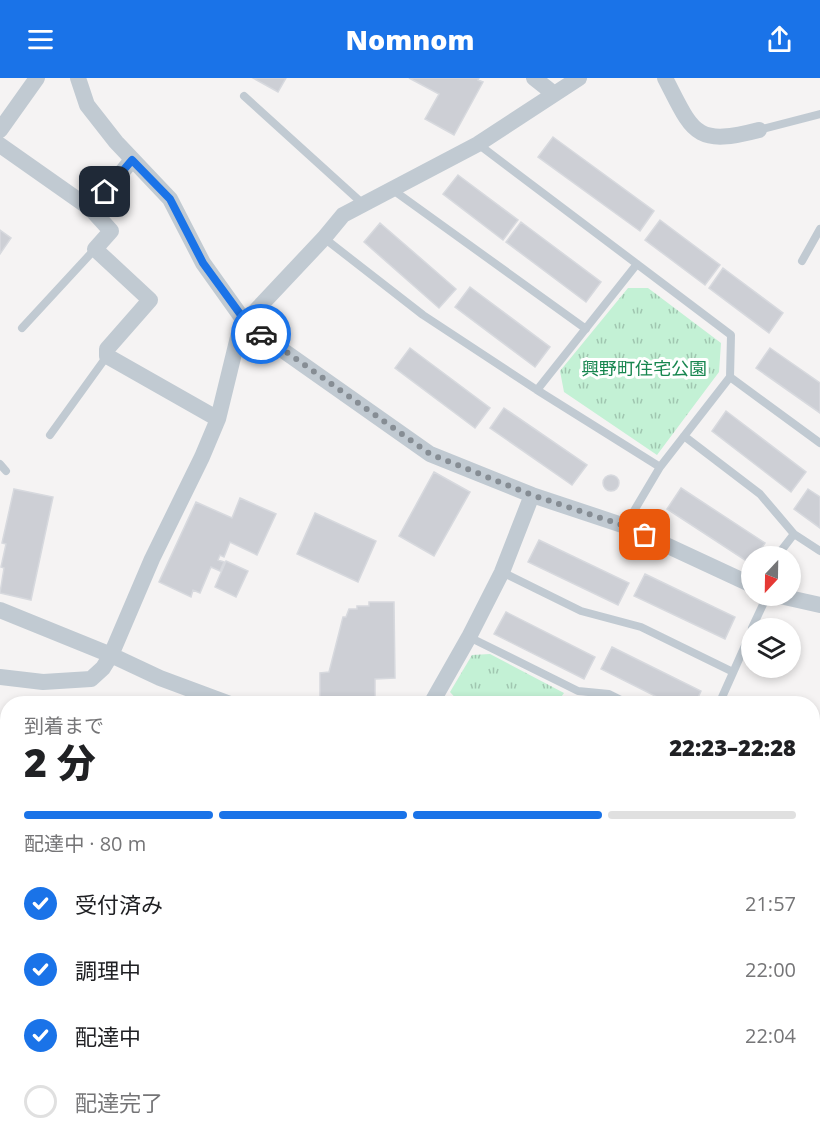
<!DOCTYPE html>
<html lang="ja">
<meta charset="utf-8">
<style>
body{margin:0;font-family:"Open Sans","Noto Sans JP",sans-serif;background:#f2f2f2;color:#202124;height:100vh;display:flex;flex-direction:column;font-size:22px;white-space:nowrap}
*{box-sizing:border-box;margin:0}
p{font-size:20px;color:#757577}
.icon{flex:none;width:33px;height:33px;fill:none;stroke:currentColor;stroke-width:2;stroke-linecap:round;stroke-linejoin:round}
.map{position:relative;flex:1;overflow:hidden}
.side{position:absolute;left:0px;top:618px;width:820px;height:452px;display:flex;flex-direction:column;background:#fff;border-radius:24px 24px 0 0;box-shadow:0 3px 9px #0003}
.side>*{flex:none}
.needle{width:39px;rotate:202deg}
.buttons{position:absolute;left:741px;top:468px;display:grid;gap:12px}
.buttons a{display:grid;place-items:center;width:60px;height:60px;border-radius:50%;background:#fff;box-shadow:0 3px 9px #0003;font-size:30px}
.pin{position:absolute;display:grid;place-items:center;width:51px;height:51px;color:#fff;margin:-26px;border-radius:12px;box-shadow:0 3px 9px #0006}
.courier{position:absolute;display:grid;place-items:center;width:60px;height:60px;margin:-30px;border:4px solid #1a73e8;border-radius:50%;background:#fff;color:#222;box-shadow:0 2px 8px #0007}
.summary em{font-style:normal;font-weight:800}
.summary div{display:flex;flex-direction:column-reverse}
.summary{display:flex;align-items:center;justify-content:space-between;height:102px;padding:0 24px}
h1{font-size:39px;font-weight:800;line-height:45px}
.bar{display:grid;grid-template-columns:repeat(4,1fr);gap:9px 6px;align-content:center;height:72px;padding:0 24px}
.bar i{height:8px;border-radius:4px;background:#e0e0e0}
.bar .active{background:#1a73e8}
.bar p{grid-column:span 4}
ol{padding:0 24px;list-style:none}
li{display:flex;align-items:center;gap:18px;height:66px}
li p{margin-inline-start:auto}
li .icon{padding:6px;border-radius:50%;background:#1a73e8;color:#fff;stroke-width:4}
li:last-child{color:#757577}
li i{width:33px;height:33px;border:3px solid #e0e0e0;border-radius:50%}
header{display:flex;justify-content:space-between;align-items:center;height:78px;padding:0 24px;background:#1a73e8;color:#fff;font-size:27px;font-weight:800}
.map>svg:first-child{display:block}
.grass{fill:url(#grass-tufts)}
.building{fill:#cdcfd5;stroke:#d7d9de;stroke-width:1.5}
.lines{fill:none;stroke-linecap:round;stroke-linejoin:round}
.lane{stroke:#c1cad2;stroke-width:8}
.street{stroke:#c1cad2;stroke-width:16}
.done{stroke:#868d94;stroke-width:6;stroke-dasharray:0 10.8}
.route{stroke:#1a73e8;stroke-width:8}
.labels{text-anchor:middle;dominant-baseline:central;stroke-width:6;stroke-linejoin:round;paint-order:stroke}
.park-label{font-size:18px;fill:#17864f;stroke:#fff}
</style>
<header><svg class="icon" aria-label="menu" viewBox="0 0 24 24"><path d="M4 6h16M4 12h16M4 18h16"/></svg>Nomnom<svg class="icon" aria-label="share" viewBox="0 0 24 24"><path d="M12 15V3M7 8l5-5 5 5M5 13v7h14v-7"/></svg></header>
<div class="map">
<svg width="820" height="1069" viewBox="0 0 820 1069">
<defs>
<pattern id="grass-tufts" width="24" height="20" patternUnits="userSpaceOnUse" patternTransform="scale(1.5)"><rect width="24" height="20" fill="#c3f1d5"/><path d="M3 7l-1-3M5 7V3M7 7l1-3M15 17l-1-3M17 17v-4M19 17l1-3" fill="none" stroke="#a0c6b0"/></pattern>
</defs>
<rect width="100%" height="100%" fill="#f5f3f3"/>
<path class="grass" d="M628,210H648L721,265L719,294L657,377L564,314L560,293Z
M490,576L564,615L557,625H460L450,614L472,577Z"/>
<path class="building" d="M253,0H286L278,14Z
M409,0H479L478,2L483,4L454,57L425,41L439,16Z
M553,59L654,133L640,153L538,79Z
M458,97L518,142L503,162L443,116Z
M660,142L720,187L705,207L645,162Z
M521,144L601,204L586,224L506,164Z
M380,145L456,211L439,230L364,164Z
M0,152L11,160L0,176Z
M723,190L783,235L769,255L709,210Z
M470,209L550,269L535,289L455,229Z
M410,270L490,330L475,350L395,290Z
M770,270L820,305V335L756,290Z
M504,330L587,387L572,407L490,350Z
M726,333L806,394L791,414L712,353Z
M434,394L470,414L434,478L399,458Z
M603 405a8 8 0 1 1 16 0a8 8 0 1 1-16 0Z
M681,410L765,465L756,478H752L751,486L667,431Z
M14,411L53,419L31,522L0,515L4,490L1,489L6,466L2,465Z
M808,411L820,419V450L794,431Z
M240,420L276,436L257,477L230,464L224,479L220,477L218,482L224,484L220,493L211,489L200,515L193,512L191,519L159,504L196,424L232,440Z
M315,435L376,463L358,504L297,476Z
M539,462L629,505L618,527L528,484Z
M226,483L248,493L236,519L215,509Z
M645,496L735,539L725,561L634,518Z
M369,524H394L395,600L375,601V626H320V595L329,594L343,539H346L349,531H357V528H369Z
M506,534L595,579L584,601L494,556Z
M612,569L701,613L695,626H671L601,591Z
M820,812V861L813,857V826Z
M0,929L8,931V954L0,998Z"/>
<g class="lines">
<path class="lane" d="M244,18L362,125
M759,52L820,36
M478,66L731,257L730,299L660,389L625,448
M393,112L586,251
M324,160L423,237L537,312L660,389
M802,183L820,151
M22,250L95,171
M730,299L820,365
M537,312L637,186
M50,357L107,278
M684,358L760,416L794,456L820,473
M0,386L6,393
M777,478L794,456
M502,494L581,533L641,549L733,594
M752,550L767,518
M469,559L578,613L609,616L629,626
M719,626L752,552
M813,652L820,655
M813,740L820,743
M813,773L820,761
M0,807L8,810
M813,883L820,885
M813,916L820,918
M606,1069V1062
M648,1069L663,1065L731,1069"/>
<path class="street" d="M78,0L87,27L116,64L170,121L203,185L245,244L254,252L430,376L532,417L625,448L752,507
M534,0L553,15
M665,0C693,54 694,69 759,52
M0,52L37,0
M0,67L91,131
M132,82L91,131L111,153L95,171L150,222L107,271V278L218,341
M780,518L820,527
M0,532L111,577L160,600L230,626
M0,599L43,604L91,601L103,590L111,577L152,481L202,379L218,341L239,255L245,244L324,160L343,137L478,66L579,0
M431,626L469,559L502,494L532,417
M813,994L820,1000
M264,1069V1062
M417,1069V1062"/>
</g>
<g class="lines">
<path class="done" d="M261,256L430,376L532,417L625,448L645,457"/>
<path class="route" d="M105,114L132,82L170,121L203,185L246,244L261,256"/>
</g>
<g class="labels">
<g class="park-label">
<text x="644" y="290">興野町住宅公園</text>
</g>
</g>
</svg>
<div class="buttons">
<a><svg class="needle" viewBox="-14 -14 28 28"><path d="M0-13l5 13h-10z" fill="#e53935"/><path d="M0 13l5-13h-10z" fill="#757577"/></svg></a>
<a><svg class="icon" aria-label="layers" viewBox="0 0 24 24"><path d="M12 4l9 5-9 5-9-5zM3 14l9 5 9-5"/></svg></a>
</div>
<div class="pin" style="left:645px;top:457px;background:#ea580c"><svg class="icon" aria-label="bag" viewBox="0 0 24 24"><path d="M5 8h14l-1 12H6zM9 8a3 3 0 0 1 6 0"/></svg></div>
<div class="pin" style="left:105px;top:114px;background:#1f2937"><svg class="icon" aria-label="home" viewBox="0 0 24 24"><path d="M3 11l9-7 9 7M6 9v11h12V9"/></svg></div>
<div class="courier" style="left:261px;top:256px"><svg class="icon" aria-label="car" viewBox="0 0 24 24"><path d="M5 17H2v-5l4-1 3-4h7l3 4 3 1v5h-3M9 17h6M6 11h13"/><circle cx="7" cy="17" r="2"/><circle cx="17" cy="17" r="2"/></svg></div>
<section class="side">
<div class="summary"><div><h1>2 分</h1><p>到着まで</p></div><em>22:23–22:28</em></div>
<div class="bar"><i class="active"></i><i class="active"></i><i class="active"></i><i></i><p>配達中 · 80 m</p></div>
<ol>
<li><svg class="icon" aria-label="check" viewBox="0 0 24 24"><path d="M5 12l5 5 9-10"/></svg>受付済み<p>21:57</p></li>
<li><svg class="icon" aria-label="check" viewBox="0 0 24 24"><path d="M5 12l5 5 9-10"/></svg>調理中<p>22:00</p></li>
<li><svg class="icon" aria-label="check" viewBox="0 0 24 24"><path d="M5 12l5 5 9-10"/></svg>配達中<p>22:04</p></li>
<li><i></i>配達完了</li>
</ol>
</section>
</div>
